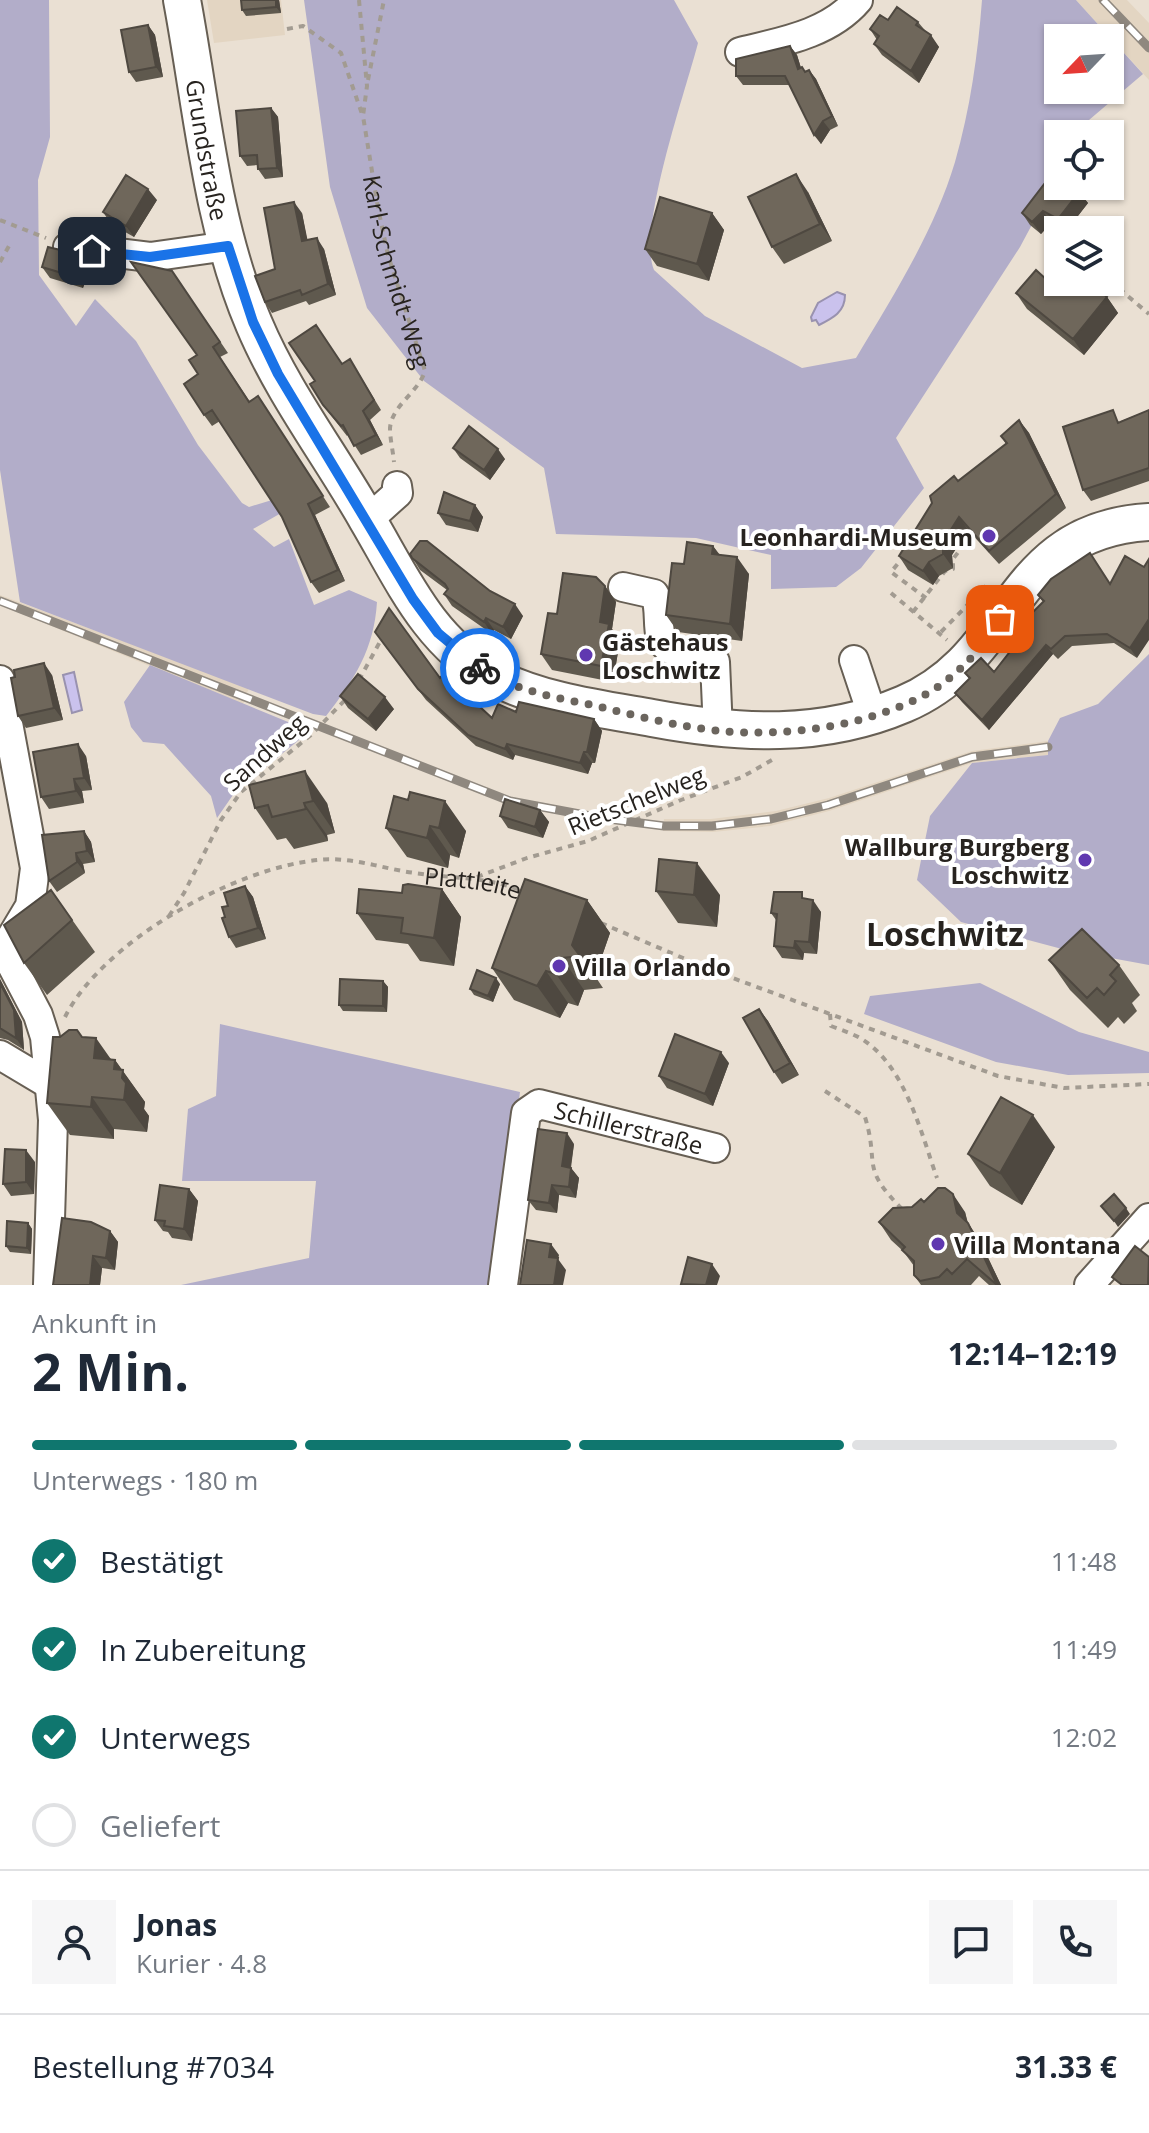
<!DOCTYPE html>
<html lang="de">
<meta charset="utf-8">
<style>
body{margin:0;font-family:"Open Sans",sans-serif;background:#f6f6f7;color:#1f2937;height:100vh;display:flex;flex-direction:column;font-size:30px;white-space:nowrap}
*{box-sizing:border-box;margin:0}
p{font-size:26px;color:#747a83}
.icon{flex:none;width:44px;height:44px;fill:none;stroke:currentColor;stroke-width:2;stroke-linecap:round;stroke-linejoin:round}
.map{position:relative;height:1285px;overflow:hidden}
.panel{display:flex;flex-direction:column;background:#fff;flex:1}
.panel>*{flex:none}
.needle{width:52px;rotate:245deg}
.controls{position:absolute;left:1044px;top:24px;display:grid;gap:16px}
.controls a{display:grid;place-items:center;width:80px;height:80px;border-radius:0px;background:#fff;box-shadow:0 2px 6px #0004;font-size:40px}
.pin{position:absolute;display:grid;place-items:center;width:68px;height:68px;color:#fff;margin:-34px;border-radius:16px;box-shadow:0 4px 12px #0006}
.courier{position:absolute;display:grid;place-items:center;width:80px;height:80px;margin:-40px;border:6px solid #1a73e8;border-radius:50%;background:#fff;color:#222;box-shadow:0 2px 10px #0007}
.head em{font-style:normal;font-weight:700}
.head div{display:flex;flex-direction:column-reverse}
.head{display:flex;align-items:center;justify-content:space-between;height:136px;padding:0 32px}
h1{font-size:52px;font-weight:700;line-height:60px}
.bar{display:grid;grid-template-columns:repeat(4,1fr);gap:12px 8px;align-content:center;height:96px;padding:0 32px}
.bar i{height:10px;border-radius:6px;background:#e0e1e3}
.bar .active{background:#0f766e}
.bar p{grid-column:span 4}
.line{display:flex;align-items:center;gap:20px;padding:0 32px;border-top:2px solid #e0e1e3}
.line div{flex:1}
.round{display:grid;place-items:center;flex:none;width:84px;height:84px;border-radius:0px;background:#f6f6f7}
ol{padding:0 32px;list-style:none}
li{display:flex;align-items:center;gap:24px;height:88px}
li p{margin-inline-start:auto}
li .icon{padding:8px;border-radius:50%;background:#0f766e;color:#fff;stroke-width:4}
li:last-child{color:#747a83}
li i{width:44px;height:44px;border:4px solid #e0e1e3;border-radius:50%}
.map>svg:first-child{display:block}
.built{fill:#e3d5c2}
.green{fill:#b2adc9;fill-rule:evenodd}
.water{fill:#cac2ed;stroke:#9992af;stroke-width:2}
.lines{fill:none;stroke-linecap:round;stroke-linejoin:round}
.minor-casing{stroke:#675f54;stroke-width:32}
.major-casing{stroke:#675f54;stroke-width:40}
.path{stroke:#a29b91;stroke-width:4;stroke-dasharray:6 6;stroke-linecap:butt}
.minor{stroke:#fff;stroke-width:28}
.major{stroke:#fff;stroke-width:36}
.rail-casing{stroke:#8f887f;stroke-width:9}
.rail{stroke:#fff;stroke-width:6;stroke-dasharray:18;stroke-linecap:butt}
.wall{fill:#5f594e}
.shaded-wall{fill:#4e4840}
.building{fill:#6f675b;stroke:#4e4840;stroke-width:2}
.done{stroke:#6b655e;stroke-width:8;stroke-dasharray:0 14.4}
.route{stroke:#1a73e8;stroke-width:10}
.poi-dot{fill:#6038b0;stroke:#fff;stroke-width:3}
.labels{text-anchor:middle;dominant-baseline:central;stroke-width:8;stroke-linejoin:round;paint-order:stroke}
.street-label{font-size:24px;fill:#27231f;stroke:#fff}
.poi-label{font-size:24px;font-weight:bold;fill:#27231f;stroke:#fff;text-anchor:start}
.district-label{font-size:32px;font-weight:bold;fill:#27231f;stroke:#fff}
</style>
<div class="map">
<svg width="1149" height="1285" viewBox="0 0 1149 1285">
<rect width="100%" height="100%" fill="#eae0d3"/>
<path class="built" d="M207,0H281L285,35L214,43Z
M1076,0H1127L1149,23V80Z
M0,595L249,688L243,704L0,605Z
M1048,741L1049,755L972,763L829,811L770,826L713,832L663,831L664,819H711L776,811L829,798L972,751Z"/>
<path class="green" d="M0,0H49L50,137L38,180L39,275L76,326L95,299L136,341L198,445L242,503L249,507L272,500L297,504L253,529L274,547L289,539L314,605L349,590L377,602C374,649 355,679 326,716L313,714L20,602L0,470Z
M304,0H674L698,43C686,90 637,230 654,270L705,316L802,368L856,358C893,296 934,232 955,162C970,110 978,54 982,0H1076L1143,74L1089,120L1081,134H1058V176L1020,247L896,438L924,488L861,568L836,587L771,589V555L696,538L556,534L544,468L424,381L367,308L330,187ZM1058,38H1110V90H1058Z
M1149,654V965L1062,949L961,922L917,880L930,816L972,763L1048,755V741L1060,718L1098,704Z
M150,665L310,731L235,792L217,818L211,796L164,744L143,742L131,727L124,702Z
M980,983L1079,1032L1149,1052V1073L1068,1075L996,1062L864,1014L870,996Z
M220,1024L520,1092L494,1285H181L309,1258L316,1181H182L188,1109L216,1096Z"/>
<path class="water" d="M837,292L845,295C845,312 833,318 819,325L816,320L812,321L811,317L818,303Z
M74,672L82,710L72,713L63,675Z"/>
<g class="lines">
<g class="minor-casing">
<g id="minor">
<path d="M740,52C781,42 829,34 858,0"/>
<path d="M68,247L150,257L228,246"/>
<path d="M368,520L398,493L397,486"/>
<path d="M623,587L654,594C664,609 652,640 670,649C685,656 700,653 715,662L718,731"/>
<path d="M854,660L872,714"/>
<path d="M0,680L35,868L30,906L6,946V954L38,1015L45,1037L53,1120L48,1285"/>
<path d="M0,1055L47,1083"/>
<path id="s3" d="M503,1285L526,1113L539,1104L715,1148"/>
<path d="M1089,1285L1149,1218"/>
</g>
</g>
<g class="major-casing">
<g id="major">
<path id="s4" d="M182,0C202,107 211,223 254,324C283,393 330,454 367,519C402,578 429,642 492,676C539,701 601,709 652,718C738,734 822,739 904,704C1017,656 1007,530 1149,522"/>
</g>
</g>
<g class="path">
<path id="s1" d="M359,0L367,86L363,116L378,208L388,255L425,371C418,393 392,405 390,428C390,439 393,451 394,462"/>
<path d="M287,29L303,26L341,53L362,114"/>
<path d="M368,80L384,0"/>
<path d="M0,220L46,238"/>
<path d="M0,262L9,246"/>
<path d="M1110,281L1149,314"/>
<path d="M905,555L891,572L926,598"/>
<path d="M891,593L947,640"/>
<path d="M913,612L945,571L953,569V559L966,542"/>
<path d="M941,632L986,586"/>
<path d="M359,680L382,638"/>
<path d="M477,877L527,858L588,841L681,800L742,777L772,760"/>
<path d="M169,916L184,893L221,820L241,792L311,735L345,700"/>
<path d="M601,923L711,970L998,1076L1064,1088L1149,1084"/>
<path d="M830,1014L831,1026C841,1030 851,1033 860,1038C905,1064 921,1133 937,1178"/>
<path id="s2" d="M65,1017C103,941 235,868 318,860C351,856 383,869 415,873C455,879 484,876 523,891"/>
<path d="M825,1091L865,1117C880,1166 859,1166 903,1210"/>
</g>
<use href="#minor" class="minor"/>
<use href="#major" class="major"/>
<g class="rail-casing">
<path id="rail" d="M1103,0L1149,48
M0,601L510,801L601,818L664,826H712L771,819L828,805L972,757L1048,747"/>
</g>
<use href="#rail" class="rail"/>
</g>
<path class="wall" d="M241,0H279L281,13L246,16L242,10Z
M888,20L918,22L939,47L919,83L882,55L874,44L877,40L870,29Z
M148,25L155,35L163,77L136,82L129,72Z
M790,46L797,55L801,68L806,71L809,70L816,79L838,126L830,130L821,144L790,85H743L736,76Z
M271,108L278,117L283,177L265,179L258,169V165L247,166L240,156Z
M808,192L832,241L784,264L772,247Z
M1079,192L1088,203L1067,230H1064L1051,223L1041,234L1030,225L1022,213Z
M157,200L134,237L111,224L103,212Z
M302,213L307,240L324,249L336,295L309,305L306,301L272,313L265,302L275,269Z
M712,213L724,230L709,281L657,266L645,249Z
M81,255L90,267L83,288L50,278L42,267Z
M172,271L228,353L220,357L250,402L265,407L330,507L315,515L345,581L319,593L311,582L282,517L220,421L212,426L204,415L197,355Z
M1048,281L1107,297L1118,313L1084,355L1027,309L1016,293Z
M350,359L381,410L370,420L383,445L361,455L348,435L347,436L323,405L343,364Z
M1149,410V481L1091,501L1083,490L1121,421Z
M1019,420L1029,433L1066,508L999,564L968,530L952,555L953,568L939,576L933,585L908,570L899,556L1006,444L1001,436Z
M453,448L505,459L490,480L460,458Z
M475,505L483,517L478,532L446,525L438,513Z
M713,546L720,555L749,574L742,641L678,632L666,615L684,564Z
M1090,553L1137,658L1114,643L1072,646L1058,659L1053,654L989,730L962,702L955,693L969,679L965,673L994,672L1029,627L1025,620L1043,602L1038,595Z
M410,554L523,616L511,639L494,630L492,634L452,606L444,594L447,590L420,570Z
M605,586L616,602L612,629L620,640L613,682L552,670L541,654L557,614Z
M383,643L440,678L492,718L516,712L594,719L602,731L595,763H592L588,774L515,755L513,760L476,746L426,700Z
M52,675L63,720L26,728L18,716Z
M340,696L394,709L376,731L348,708Z
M86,756L92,790L82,791L84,803L49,809L41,797Z
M249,785L327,803L335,833L327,835L328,841L294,849L286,838L277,840L255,808Z
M394,796L466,831L459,858L450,855L448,868L407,857L386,828Z
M540,810L549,822L543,838L508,828L500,816Z
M84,831L91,842L95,862L83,864L85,873L57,892L49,881Z
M245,886L253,897L266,939L236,948L229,937L225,917L228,906Z
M442,889L461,917L454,966L420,961L408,944L376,940L357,913L402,893Z
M51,890L95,952L47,995L24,963Z
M656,891L720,895L717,927L678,923Z
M807,899L821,912L817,954L804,953L803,960L782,958L774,946L776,920L771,913Z
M587,900L610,933L595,976L603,988L584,990L578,1006L568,1003L560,1018L514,1000L492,968Z
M1049,960L1119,965L1140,995L1132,1003L1137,1011L1124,1024L1118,1017L1108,1028L1070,990Z
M0,979L22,1022L24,1050L8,1040L0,1038Z
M383,981L388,987L387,1012L343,1011L339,1005Z
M500,984L493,1002L474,995L470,989Z
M759,1009L768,1021L799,1075L782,1084L774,1072Z
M60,1037H82L111,1059L115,1060L145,1102L144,1109L149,1116L147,1132L114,1129V1139L70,1135L47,1103Z
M729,1063L713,1106L667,1088L659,1076Z
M574,1144L571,1168L579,1178L576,1198L559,1195L557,1213L536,1210L528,1200Z
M1055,1147L1022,1205L990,1186L968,1154Z
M35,1162L34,1194L11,1196L3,1184Z
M189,1189L198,1201L192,1241L172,1238L168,1232L163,1231L155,1220Z
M924,1202L965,1212L968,1223L980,1241L1001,1285H989L979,1276L971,1285H921L914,1275V1266L903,1251L891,1240L879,1222Z
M28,1223L32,1229L31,1254L10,1252L6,1246Z
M110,1231L118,1242L115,1270L102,1268L100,1285H53Z"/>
<path class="shaded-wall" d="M276,0H279L281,13L276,7Z
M148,25L155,35L163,77L156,67Z
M931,35L939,47L919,83L911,71Z
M790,46L797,55L804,78L798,69Z
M809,70L816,79L838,126L832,116Z
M271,108L278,117L283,177L277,168Z
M823,121L830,130L821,144L814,135Z
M796,174L808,192L832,241L820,224Z
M148,189L157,200L134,237L126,226Z
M1079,192L1088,203L1067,230H1066L1058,219Z
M294,202L302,213L310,252L302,241Z
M1043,211L1051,223L1041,234L1032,222Z
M712,213L724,230L709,281L697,264Z
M317,238L324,249L336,295L328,284Z
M81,255L90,267L83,288L75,277Z
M1107,297L1118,313L1084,355L1073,339Z
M363,411L370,420L383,445L376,435Z
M1019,420L1029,433L1066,508L1056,494Z
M498,449L505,459L490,480L484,470Z
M308,504L315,515L345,581L338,570Z
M475,505L483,517L478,532L470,521Z
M959,517L968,530L952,555L953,568L943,554V542Z
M713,546L725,563L712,554Z
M737,557L749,574L742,641L730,624Z
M929,562L939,576L933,585L923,571Z
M605,586L616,602L612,629L620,640L613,682L601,666L600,622Z
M515,604L523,616L511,639L503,627Z
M486,618L494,630L492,634L484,622Z
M1149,619V640L1137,658L1130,648Z
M1046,645L1053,654L989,730L982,720Z
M44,663L52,675L63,720L54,708Z
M385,697L394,709L376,731L368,719Z
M594,719L602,731L595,763L587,752Z
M78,744L86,756L92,790L84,778Z
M507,744L515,755L513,760L505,749Z
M584,752L592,763L588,774L580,763Z
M305,771L327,803L335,833L313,801Z
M74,779L82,791L84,803L76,791Z
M445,801L466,831L459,858L439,828Z
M304,803L327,835L328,841L306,809Z
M540,810L549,822L543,838L535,827Z
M430,826L450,855L448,868L427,838Z
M84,831L91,842L95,862L87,851Z
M76,853L83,864L85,873L77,862Z
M697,863L720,895L717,927L694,895Z
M245,886L253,897L266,939L258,928Z
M442,889L461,917L454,966L434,938Z
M587,900L610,933L595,976L572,945Z
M813,900L821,912L817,954L809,942Z
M795,941L804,953L803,960L794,948Z
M562,958L584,990L578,1006L556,974Z
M546,971L568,1003L560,1018L537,986Z
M496,978L500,984L493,1002L488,996Z
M0,979L22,1022L24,1050L16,1038L0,983Z
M383,981L388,987L387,1012L383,1006Z
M759,1009L768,1021L799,1075L790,1063Z
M96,1038L115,1065V1060L145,1102L144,1109L149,1116L147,1132L94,1058Z
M721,1052L729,1063L713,1106L705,1094Z
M92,1097L114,1129V1139L91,1107Z
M1033,1115L1055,1147L1022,1205L1000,1173Z
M567,1133L574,1144L569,1177L562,1166Z
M26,1150L35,1162L34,1194L26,1182Z
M571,1168L579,1178L576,1198L569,1187Z
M552,1185L559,1195L557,1213L549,1203Z
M189,1189L198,1201L192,1241L184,1229Z
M953,1194L965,1212L969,1230L957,1213Z
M1126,1208L1130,1214L1118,1227L1114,1221Z
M28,1223L32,1229L31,1254L27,1248Z
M968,1223L980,1241L1001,1285H997Z
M110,1231L118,1242L115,1270L106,1258Z
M551,1244L559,1255L558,1259L566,1270L563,1285H554L549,1257Z
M93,1256L102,1268L100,1285H90Z
M712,1264L720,1276L717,1285H706Z"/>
<path class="building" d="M241,0H276V7L242,10Z
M897,7L918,22L916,25L931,35L911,71L874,44L879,36L870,29L880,15L888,20Z
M148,25L156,67L129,72L121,30Z
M790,46L798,69L802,67L805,72L809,70L832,116L823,121L814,135L785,76H736V59Z
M271,108L277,168L258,169L257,155L240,156L236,111Z
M1055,170L1058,173V186H1073L1079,192L1058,219L1043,211L1032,222L1022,213Z
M796,174L820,224L772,247L748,197Z
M126,175L148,189L126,226L103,212Z
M660,197L712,213L697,264L645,249Z
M294,202L302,241L317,238L328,284L302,295L300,290L265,302L255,276L275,269L264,208Z
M48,247L81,255L75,277L42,267Z
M131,262L172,271L220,342L213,347L249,402L258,396L323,496L308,504L338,570L311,582L282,517L212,410L204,415L184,384L198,374L189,360L197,355Z
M1058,269V282H1089L1107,297L1073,339L1016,293L1036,270L1048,281Z
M316,325L342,364L350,359L374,400L363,411L376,435L354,446L343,425L341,426L323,405L310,384L315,381L289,343Z
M1113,410L1118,423L1149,410V468L1083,490L1063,427Z
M1019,420L1056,494L989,551L959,517L943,542V554L929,562L923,571L899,556L932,503L930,496L954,476L958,481L1007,443L1001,436Z
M469,426L498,449L484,470L453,448Z
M444,492L475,505L470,521L438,513Z
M420,541H427L490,591L515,604L503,627L486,618L484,622L444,594L448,589L445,584L412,558L410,554Z
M687,542L713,546L712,554L737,557L730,624L666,615L672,563L684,564Z
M1090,553L1110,584L1125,556L1144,567L1149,559V619L1130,648L1107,634L1065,636L1051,649L1046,645L982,720L955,693L970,678L965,673L981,658L994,672L1030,626L1025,620L1044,601L1038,595L1051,579Z
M563,573L596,577L605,586L600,622L609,624L601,666L541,654L548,613L557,614Z
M389,608L440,678L444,674L492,718L498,704L516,712L519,702L594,719L587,752H584L580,763L507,744L505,749L468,735L418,689L375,632Z
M44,663L54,708L18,716L11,678L15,677L14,670Z
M358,674L385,697L368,719L340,696Z
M78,744L84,778L74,779L76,791L41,797L33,752Z
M305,771L313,801L304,803L306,809L272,817L268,805L255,808L249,785Z
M410,792L445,801L439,828L430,826L427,838L386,828L394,796L408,800Z
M505,799L540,810L535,827L500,816Z
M84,831L87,851L76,853L77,862L49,881L42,835Z
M659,859L697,863L694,895L656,891Z
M525,879L587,900L572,945L580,956L562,958L556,974L546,971L537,986L492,968Z
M408,884L442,889L434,938L401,933L403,918L357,913L359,889L402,893L403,885Z
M245,886L258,928L229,937L222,918L225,917L222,907L228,906L224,893Z
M51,890L72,920L24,963L4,925Z
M774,892H802V898L813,900L809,942L795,941L794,948L774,946L777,914L771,913Z
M1082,929L1119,965L1110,975L1116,981L1104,995L1097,988L1087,998L1049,960Z
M477,970L496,978L488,996L470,989Z
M340,979L383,981V1006L339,1005Z
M0,983L14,1010L16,1038L0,1028Z
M759,1009L790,1063L774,1072L743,1018Z
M69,1030H77L82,1037L96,1038L94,1058L115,1060L114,1069L123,1070L122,1078L126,1083L124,1100L92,1097L91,1107L47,1103L53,1037H60Z
M675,1034L721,1052L705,1094L659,1076Z
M1001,1097L1033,1115L1000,1173L968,1154Z
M538,1129L567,1133L562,1166L571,1168L569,1187L552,1185L549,1203L528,1200Z
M5,1149L26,1150V1182L3,1184Z
M160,1185L189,1189L184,1229L164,1226L165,1221L155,1220Z
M938,1188H945L953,1194L957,1213L968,1223L997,1285L967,1259L952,1274L947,1269L939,1277L920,1281L914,1275V1261L902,1250L905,1247L879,1222L893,1208L912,1207L921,1199L924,1202Z
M1114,1194L1126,1208L1114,1221L1101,1206Z
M62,1218L91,1222L110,1231L106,1258L93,1256L90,1285H53Z
M7,1221L28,1223L27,1248L6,1246Z
M527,1240L551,1244L549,1257L558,1258L554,1285H520Z
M1135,1246L1149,1257L1148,1285H1122L1112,1277Z
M688,1257L712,1264L706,1285L681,1284Z"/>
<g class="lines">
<path class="done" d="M480,668C516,692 560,698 601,707C640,717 681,727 721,731C787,737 870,726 928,693C959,675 982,648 1000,619"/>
<path class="route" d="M92,251L150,257L228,246L253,322L278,374L413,599L438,633L480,668"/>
</g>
<g class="poi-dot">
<circle cx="989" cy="536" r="8"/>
<circle cx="586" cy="655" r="8"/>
<circle cx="1085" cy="860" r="8"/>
<circle cx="559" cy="966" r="8"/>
<circle cx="938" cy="1244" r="8"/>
</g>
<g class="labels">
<g class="street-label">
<text stroke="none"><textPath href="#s4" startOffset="152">Grundstraße</textPath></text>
<text stroke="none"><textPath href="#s1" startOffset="276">Karl-Schmidt-Weg</textPath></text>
<text transform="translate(264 752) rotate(-42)">Sandweg</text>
<text transform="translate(636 800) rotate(-22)">Rietschelweg</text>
<text stroke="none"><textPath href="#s2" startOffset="464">Plattleite</textPath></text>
<text stroke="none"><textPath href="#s3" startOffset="282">Schillerstraße</textPath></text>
</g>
<g class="poi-label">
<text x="973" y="536" text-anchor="end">Leonhardi-Museum</text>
<text x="602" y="641">Gästehaus<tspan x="602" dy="28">Loschwitz</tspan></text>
<text x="1069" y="846" text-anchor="end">Wallburg Burgberg<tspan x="1069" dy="28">Loschwitz</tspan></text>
<text x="575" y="966">Villa Orlando</text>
<text x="954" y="1244">Villa Montana</text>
</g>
<g class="district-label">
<text x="945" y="933">Loschwitz</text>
</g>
</g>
</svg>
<div class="controls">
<a><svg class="needle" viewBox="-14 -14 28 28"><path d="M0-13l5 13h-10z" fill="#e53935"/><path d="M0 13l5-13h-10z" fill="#747a83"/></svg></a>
<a><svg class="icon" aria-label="locate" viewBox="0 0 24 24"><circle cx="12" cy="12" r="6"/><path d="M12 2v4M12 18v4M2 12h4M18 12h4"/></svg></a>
<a><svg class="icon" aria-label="layers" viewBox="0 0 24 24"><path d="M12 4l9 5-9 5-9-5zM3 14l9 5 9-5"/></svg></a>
</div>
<div class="pin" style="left:1000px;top:619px;background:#ea580c"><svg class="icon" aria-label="bag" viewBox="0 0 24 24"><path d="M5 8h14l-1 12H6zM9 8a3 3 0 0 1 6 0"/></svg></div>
<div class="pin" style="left:92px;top:251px;background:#1f2937"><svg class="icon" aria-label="home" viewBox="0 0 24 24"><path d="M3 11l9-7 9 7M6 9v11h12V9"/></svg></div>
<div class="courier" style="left:480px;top:668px"><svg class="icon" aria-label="bike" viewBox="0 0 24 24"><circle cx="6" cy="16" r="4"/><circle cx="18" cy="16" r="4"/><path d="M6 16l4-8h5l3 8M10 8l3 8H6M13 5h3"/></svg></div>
</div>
<section class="panel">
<div class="head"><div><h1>2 Min.</h1><p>Ankunft in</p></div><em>12:14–12:19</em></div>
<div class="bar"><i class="active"></i><i class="active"></i><i class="active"></i><i></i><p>Unterwegs · 180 m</p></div>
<ol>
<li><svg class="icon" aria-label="check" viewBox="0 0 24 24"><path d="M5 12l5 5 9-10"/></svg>Bestätigt<p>11:48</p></li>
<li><svg class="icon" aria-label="check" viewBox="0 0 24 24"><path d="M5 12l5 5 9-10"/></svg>In Zubereitung<p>11:49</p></li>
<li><svg class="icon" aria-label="check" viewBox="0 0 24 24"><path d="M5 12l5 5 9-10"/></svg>Unterwegs<p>12:02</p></li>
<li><i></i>Geliefert</li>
</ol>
<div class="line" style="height:144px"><a class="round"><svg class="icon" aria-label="person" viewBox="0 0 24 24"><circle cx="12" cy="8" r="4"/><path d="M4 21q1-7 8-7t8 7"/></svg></a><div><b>Jonas</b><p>Kurier · 4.8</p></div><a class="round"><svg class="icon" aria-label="chat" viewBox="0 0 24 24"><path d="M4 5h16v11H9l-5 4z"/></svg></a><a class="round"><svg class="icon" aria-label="phone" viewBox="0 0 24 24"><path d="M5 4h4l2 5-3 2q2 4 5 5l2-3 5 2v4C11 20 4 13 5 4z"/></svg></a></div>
<div class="line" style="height:104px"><div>Bestellung #7034</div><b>31.33 €</b></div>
</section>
